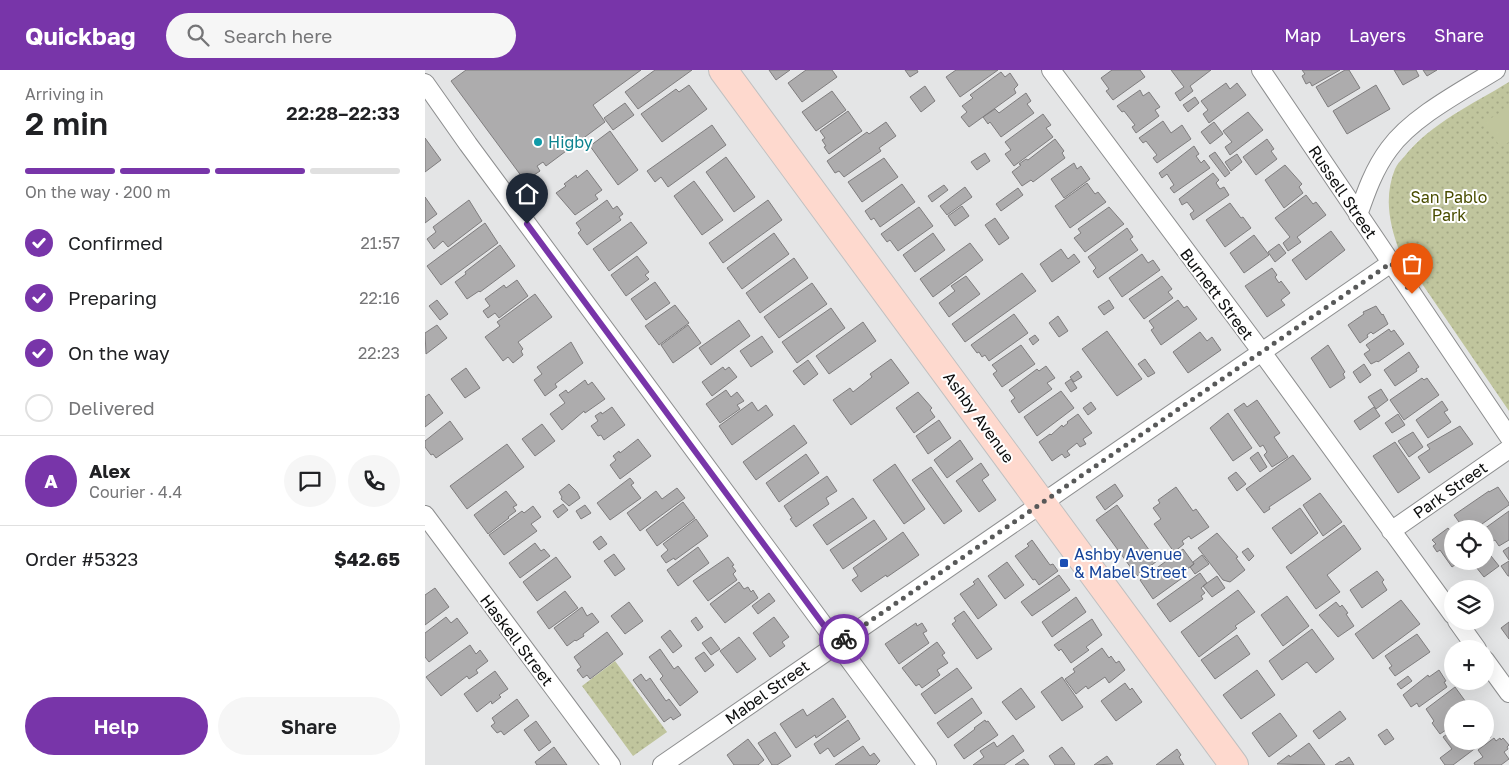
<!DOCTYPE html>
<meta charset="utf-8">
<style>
body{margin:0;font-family:"Golos Text",sans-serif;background:#f6f6f6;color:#202124;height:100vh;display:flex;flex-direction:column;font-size:19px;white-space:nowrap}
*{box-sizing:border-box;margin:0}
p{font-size:16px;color:#757577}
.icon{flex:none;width:28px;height:28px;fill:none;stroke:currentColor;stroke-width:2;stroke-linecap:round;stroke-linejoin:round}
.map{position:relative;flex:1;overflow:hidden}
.side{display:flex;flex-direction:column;background:#fff;width:425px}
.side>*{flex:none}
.controls{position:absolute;left:1019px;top:450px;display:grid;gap:10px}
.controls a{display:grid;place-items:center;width:50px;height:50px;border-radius:50%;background:#fff;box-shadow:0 5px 20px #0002;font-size:25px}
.pin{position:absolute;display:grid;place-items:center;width:42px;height:42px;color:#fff;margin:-51px -21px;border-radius:50% 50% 50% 0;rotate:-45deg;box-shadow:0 0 5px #0007}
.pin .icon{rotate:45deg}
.courier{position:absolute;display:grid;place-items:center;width:50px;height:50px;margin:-25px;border:4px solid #7835a9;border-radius:50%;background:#fff;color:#222;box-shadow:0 1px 6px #0007}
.headline em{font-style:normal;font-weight:600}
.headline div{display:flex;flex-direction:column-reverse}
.headline{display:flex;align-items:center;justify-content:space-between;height:85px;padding:0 25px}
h1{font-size:32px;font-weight:600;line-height:38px}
.bar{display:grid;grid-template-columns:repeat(4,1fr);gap:8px 5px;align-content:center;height:60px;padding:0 25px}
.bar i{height:6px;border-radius:4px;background:#e0e0e0}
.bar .selected{background:#7835a9}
.bar p{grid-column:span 4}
.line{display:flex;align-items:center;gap:12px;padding:0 25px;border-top:1px solid #e0e0e0}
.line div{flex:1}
.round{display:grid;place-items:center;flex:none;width:52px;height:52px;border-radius:26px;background:#f6f6f6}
ol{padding:0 25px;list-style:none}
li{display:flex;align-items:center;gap:15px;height:55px}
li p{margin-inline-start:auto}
li .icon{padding:5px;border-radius:50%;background:#7835a9;color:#fff;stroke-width:4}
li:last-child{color:#757577}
li i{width:28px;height:28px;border:2px solid #e0e0e0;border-radius:50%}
.cta{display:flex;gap:10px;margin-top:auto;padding:10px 25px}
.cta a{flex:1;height:58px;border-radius:30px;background:#7835a9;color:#fff;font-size:20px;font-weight:600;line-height:58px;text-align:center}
.cta a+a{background:#f6f6f6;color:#202124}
header{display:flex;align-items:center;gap:30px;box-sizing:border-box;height:70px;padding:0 25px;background:#7835a9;color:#fff}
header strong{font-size:24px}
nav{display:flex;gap:28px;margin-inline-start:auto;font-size:18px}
.search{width:350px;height:45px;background:#f6f6f6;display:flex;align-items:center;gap:12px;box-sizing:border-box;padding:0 18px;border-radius:28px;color:#757577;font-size:19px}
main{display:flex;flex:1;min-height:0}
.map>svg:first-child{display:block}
.grass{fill:url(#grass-dots)}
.pitch{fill:#c0c59d}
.building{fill:#adacad;stroke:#7f7d7e}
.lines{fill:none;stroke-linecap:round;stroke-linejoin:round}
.minor-casing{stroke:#8d8e8f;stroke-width:20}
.primary-casing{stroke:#c0c0c0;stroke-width:30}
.minor{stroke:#fff;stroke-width:18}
.primary{stroke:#fed9ce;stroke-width:28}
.done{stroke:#585959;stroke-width:5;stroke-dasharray:0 9}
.route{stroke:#7835a9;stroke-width:6}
.culture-dot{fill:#0f9aa8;stroke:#fff;stroke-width:2}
.transit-dot{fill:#1a4fb4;stroke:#fff;stroke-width:2}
.labels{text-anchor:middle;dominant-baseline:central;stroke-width:4;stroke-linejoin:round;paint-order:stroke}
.culture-label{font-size:16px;fill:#0d838f;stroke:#fff;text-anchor:start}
.street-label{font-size:16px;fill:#0c0d0d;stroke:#fff}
.park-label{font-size:16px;fill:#494d01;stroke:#fff}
.transit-label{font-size:16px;fill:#164399;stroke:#fff;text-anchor:start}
</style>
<header>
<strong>Quickbag</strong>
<div class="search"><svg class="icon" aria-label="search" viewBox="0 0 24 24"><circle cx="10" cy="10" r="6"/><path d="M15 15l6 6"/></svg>Search here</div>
<nav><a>Map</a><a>Layers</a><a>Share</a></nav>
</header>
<main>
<section class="side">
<div class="headline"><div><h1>2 min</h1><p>Arriving in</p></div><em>22:28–22:33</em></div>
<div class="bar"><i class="selected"></i><i class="selected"></i><i class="selected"></i><i></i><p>On the way · 200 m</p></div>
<ol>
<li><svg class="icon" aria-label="check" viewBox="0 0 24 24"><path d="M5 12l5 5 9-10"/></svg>Confirmed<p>21:57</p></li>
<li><svg class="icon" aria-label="check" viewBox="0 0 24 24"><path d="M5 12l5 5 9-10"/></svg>Preparing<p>22:16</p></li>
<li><svg class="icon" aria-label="check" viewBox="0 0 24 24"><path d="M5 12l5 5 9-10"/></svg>On the way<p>22:23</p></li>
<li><i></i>Delivered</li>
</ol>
<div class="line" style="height:90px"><b class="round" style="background:#7835a9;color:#fff">A</b><div><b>Alex</b><p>Courier · 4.4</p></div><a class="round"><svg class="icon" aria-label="chat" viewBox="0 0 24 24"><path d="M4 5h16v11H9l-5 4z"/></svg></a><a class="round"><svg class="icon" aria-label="phone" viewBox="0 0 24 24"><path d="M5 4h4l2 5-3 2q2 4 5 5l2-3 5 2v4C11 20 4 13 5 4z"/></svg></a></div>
<div class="line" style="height:65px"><div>Order #5323</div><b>$42.65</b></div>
<div class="cta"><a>Help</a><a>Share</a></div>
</section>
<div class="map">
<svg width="1084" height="695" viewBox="0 0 1084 695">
<defs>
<pattern id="grass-dots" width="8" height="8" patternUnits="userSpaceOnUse" patternTransform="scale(1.25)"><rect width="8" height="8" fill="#c0c59d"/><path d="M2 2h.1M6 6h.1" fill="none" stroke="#a4a886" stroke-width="1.8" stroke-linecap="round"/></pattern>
</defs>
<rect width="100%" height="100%" fill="#e4e5e6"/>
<path class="grass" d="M1084,12V341L974,180C964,153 959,126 970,99C972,94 976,90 979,87C1006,53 1048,34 1084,12Z
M190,591L242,662L208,686L157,616Z"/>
<path class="pitch" d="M1084,37V72L1075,77L1060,52Z"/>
<path class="building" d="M41,0H216L168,35L180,52L121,96L118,92L112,96L115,101L100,111L26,11Z
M230,0H267L213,39L200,22Z
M344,0H365L351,10Z
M381,0H407L412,7L377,32L363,13Z
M480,0H492L493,2L485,7Z
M531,0H573L535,27L521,7Z
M687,0H715L720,7L688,30L681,21L684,19L676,8Z
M746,0H786L765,16L768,21L755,31L750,23L759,17Z
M877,0H915L887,16L885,12L881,14L877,6L880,4Z
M920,0H924L935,18L903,37L891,17Z
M969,0H991L994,6L978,15Z
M998,0H1012L1002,6Z
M576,2L580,7L585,3L593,15L589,19L591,23L544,57L536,47L542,42L537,36L548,28L545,25Z
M801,13L805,19L812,13L821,25L784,53L778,44L783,40L776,31Z
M264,15L282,39L237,72L216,44L251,19L254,22Z
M951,15L965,39L922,64L908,41Z
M500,16L510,31L496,42L485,27Z
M715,20L718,26L724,22L735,37L730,40L734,46L711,63L707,57L710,55L699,41L697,42L692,36Z
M407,21L421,40L391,61L377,42Z
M601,23L606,31L602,34L609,43L576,67L565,52L563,54L558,47L570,39L574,43Z
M770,27L774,33L763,42L758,35Z
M200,33L209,45L188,60L179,48Z
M423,41L437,61L404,84L399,77L401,76L397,70L400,68L395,61Z
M823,42L838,60L805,85L800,77L807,72L798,61Z
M618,44L626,55L621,58L628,67L589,96L580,84L586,80L580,72Z
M738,51L746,63L757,55L766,69L732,93L728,88L732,85L721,71L718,73L714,68Z
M461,52L471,66L454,78L456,81L419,107L414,101L410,103L402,91L442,62L444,64Z
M789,52L798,64L785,74L776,62Z
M287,55L301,75L243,117L236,107L230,112L222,101Z
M185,61L213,100L193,115L165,76Z
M0,68L16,90L0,102Z
M630,69L639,81L637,83L640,88L608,112L606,110L597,116L587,102L596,95L594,94L601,89L603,90Z
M842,69L849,79L846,81L852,89L831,105L818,87Z
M769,76L774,84L771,86L776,93L779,90L785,98L749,123L745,118L749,115L742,104L737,108L734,103Z
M790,82L805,103L800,107L784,86Z
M560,83L565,91L552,100L546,92Z
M812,84L817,92L806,101L800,92Z
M301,87L330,127L309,142L281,102Z
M459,88L473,107L437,132L423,112Z
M649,93L652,99L656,96L665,109L639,128L626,109Z
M860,95L877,114L874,117L878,123L859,138L840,110Z
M162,100L177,120L170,125L173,129L150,145L131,123L141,116L139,114L151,105L152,108Z
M788,103L794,110L791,113L795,119L799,117L804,125L768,150L765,144L769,141L762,132L757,135L754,129Z
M269,111L298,150L277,165L249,126Z
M662,113L670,124L673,122L681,132L645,158L630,136Z
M477,114L490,132L455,157L449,148L446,150L440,141Z
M519,115L523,120L507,132L503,126Z
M540,117L547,127L522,145L515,136Z
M593,118L598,125L576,141L571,134Z
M881,125L888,134L891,132L901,145L872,167L876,172L863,181L858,173L865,167L850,148Z
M0,127L12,144L0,153Z
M44,130L57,151L23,177L18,171L9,179L2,169L11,162L8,157Z
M182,130L188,139L192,136L198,144L194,147L196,150L162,175L153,163L156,160L151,153Z
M343,130L357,150L298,193L284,173Z
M805,133L816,148L818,147L826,158L800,177L781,150Z
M537,136L544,146L530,156L523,146Z
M494,137L508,156L473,181L465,170L462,172L456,164Z
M684,137L699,154L660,182L649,168L656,163L653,159Z
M570,148L584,168L574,175L560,155Z
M206,152L222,173L184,201L168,179Z
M60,153L73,173L16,215L2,196Z
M702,158L708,167L705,169L713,180L673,208L668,201L671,198L663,187Z
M906,161L920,180L881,210L867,190Z
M349,163L364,184L317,219L302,198Z
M508,163L520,180L490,202L478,185Z
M829,165L844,185L819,203L805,183Z
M545,173L558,190L508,227L495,209Z
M854,174L861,183L850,192L843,182Z
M75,175L90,196L55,222L54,221L42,229L30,212L41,204L40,202Z
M636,179L643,189L649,184L655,192L627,212L615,194Z
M717,184L723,193L728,190L735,200L697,227L684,208Z
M212,186L224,202L220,205L224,209L201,226L186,205Z
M369,188L383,208L335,243L321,223Z
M847,198L852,205L850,207L854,213L856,211L865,223L856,230L860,235L842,247L820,216Z
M597,203L611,221L540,272L527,254Z
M541,206L555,224L524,247L514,233L530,221L526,216Z
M737,206L747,219L743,222L748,228L719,249L704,229Z
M92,210L103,226L74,248L70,243L63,248L58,241L65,236L60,229L79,215L81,218Z
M230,212L245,233L221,250L206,229Z
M387,213L402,234L354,268L339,247Z
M110,224L127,247L93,272L98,279L96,281L98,285L88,293L83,287L78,291L60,267L75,256L72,252Z
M12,230L23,244L15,250L4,236Z
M684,230L689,238L679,245L673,237Z
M753,230L759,238L762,236L772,249L736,275L726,260L729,258L724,251Z
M250,235L264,253L234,275L220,256Z
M951,236L957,245L958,244L963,254L948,264L946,262L942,265L943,267L935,273L923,255L939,244L938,242Z
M406,238L420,258L372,293L357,272Z
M589,244L603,263L564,291L560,285L557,287L554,282L552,283L546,275Z
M633,246L643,261L634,267L624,253Z
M314,250L325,266L286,295L274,278Z
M438,252L451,271L404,304L391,286Z
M12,255L22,268L1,284L0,263Z
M263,255L276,273L248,293L236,275Z
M964,259L966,262L969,260L979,274L953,292L952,291L946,294L939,284L945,280L941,275Z
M682,261L717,309L692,326L657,279Z
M775,262L782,271L787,267L796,280L763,303L748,282Z
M610,265L614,270L608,275L604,269Z
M337,266L348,282L326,297L315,281Z
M146,272L158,293L130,314L132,317L120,326L109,310L117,304L112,297Z
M596,275L610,294L577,317L568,304L572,301L567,295Z
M903,275L920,302L918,304L920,308L905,318L886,288Z
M984,282L994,297L991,299L992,301L970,316L959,300Z
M466,289L484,313L426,355L408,330L425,318L428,322L447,307L445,304Z
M720,289L730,303L723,307L713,294Z
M383,290L393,304L379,315L368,301Z
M939,294L946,305L935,313L928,302Z
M621,296L630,308L622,313L627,319L594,343L586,331L590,328L584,320L612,299L614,301Z
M298,297L300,300L304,297L312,307L287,326L277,312Z
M41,298L55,318L40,328L26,309Z
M653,301L657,307L649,312L645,307Z
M997,308L999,310L1002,308L1014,325L979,350L965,330Z
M646,309L652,318L646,322L640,313Z
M160,310L163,315L167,312L180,329L160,343L159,341L137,360L125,344L140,333L134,325L141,320L143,323Z
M956,319L963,330L951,339L943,327Z
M301,320L306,327L312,322L319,331L312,335L315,339L295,353L281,334Z
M636,321L649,338L612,366L599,347Z
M493,322L507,338L505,340L510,347L489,363L471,338Z
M4,324L18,343L0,357V327Z
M832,330L855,363L849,367L863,387L847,397L839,385L842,382L838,375L835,377L809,340L819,333L822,337Z
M1017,331L1023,340L1019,342L1026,352L1003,368L991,350Z
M327,332L333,341L341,335L348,345L307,375L294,356Z
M666,332L671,339L663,345L658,338Z
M187,337L200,355L179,370L176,365L173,366L166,356L173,351L170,346L176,342L177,344Z
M949,337L955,346L935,360L929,351Z
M803,343L827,378L808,391L785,358Z
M653,344L667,363L658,369L661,374L655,377L652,373L642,381L645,385L640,388L637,384L627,391L614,372L625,364L626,365L637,355L638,357L643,353L642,352Z
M973,344L980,355L967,363L960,353Z
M514,350L526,368L503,384L491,366Z
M25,351L38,369L11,388L8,384L6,385L0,377V371Z
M117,354L130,371L110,386L97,369Z
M369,355L382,373L331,410L318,392Z
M1035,356L1048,374L1004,403L993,387L1005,379L1002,375Z
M988,362L998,377L984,387L973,371Z
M213,369L226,386L195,409L185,395L191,390L188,386L194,381L195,383Z
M535,370L548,389L522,408L509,390Z
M970,372L995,408L973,423L948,386Z
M82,374L99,397L42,439L25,416Z
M833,382L842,397L835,402L825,388Z
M381,384L394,403L354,432L341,413Z
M868,385L886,409L844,437L845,439L839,443L821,419Z
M556,393L564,405L557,410L571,430L554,442L531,411Z
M470,394L500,439L479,454L448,410Z
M506,397L537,441L519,454L487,410Z
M811,402L821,414L812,421L803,408Z
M402,406L412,421L401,428L404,434L371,457L365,449L367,448L359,436Z
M205,408L209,413L206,415L216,428L185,450L172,433Z
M144,414L152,422L155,428L144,436L136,429L137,427L134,422Z
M690,414L698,426L680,440L671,427Z
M751,417L768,441L771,439L784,457L766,469L764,466L757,471L759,474L749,482L729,454L736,449L728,438L735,433L733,430Z
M1073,417L1084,433V435L1057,454L1059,456L1054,459H1039L1029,445L1064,421V422Z
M252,418L260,428L215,461L202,443L231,421L237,429Z
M81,421L92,435L88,437L91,441L83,447L84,448L63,464L49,445Z
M895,423L917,452L898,466L878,435Z
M428,428L442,448L402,475L388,455Z
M258,432L270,448L232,476L221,460Z
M138,434L143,440L133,448L128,441Z
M160,435L166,443L156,449L151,441Z
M692,435L732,491L712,506L671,450Z
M108,436L116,447L106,454L112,461L79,485L64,465L97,441L99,443Z
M875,438L893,463L866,484L847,458Z
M1084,441V470L1074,476L1070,470L1066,472L1060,463L1059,459Z
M271,449L283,466L250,490L249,488L241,493L236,486L243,480L238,474Z
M449,450L462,469L418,499L405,480Z
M919,455L936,479L902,505L915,522L891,539L861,497Z
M1023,458L1028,464V491H1046L1037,497L1034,492L1027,497L1015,480L1012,482L1008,476L1011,474L1007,470Z
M478,462L494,485L462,507L461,505L436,522L427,510L433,506L428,498Z
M792,463L813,487L811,488L820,500L805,512L798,510L773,478Z
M176,466L182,474L174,480L168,472Z
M607,470L625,495L628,494L633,501L614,515L610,509L608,510L590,486L604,476L602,474Z
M110,473L116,481L119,479L125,486L95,508L84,493Z
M273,477L284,493L253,516L242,500Z
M1084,477V490L1078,481Z
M823,478L829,486L824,491L817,482Z
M758,479L769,494L758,502L760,506L728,529L715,510Z
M189,484L200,499L190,506L179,491Z
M777,485L784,494L770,504L765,497L769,494L768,492Z
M1066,486L1074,496L1059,507L1051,497Z
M131,487L146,507L112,531L98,512Z
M303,487L309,495L307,496L311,501L308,504L312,510L283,531L268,511Z
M1084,491V506H1083L1076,496Z
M582,492L599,515L580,529L563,506Z
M952,501L959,510L957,512L962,520L937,538L925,520Z
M775,503L782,513L776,518L780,523L776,526L778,529L745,552L732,534Z
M634,505L645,520L607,546L596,532Z
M792,506L800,518L787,527L778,516Z
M553,508L572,535L553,549L535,524L550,514L548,512Z
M314,512L319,519L323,517L326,522L328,520L333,528L300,553L285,534Z
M10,518L24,537L0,555V525Z
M813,520L830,542L810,556L812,558L774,587L756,562Z
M140,521L153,538L124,559L112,542Z
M344,523L350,531L333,544L327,536Z
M862,526L884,556L858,576L836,545Z
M651,527L661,542L627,567L617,552Z
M976,530L995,554L948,589L930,564Z
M204,532L218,551L200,564L186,546Z
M911,532L915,537L917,535L923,543L921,544L929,556L913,567L894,545Z
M157,537L162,546L167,543L174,552L158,564L159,566L151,571L150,570L142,576L129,558Z
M539,541L567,579L552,589L527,554L531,551L529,548Z
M21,547L26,553L32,548L43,563L4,592L0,587V563Z
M271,547L278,557L273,561L266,551Z
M349,547L364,567L357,572L360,576L345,587L328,563Z
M667,549L677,565L661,577L664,580L646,593L636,579L634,581L629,575Z
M1084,552V569L1076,558Z
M491,553L492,556L497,553L502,561L498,563L504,573L474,594L460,574Z
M887,559L909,589L891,603L882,592L857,610L844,591Z
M245,560L257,576L248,583L236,567Z
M182,562L198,584L165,609L162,605L158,608L152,600L156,597L149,587Z
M992,564L1005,582L970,606L964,598L967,596L960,586Z
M812,565L825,584L790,609L776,590Z
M286,567L295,579L286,585L277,573Z
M314,567L331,589L312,603L295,581Z
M512,572L520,583L517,585L523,593L512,600L515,605L497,618L494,614L491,616L477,598Z
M45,575L51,584L55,580L63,591L51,600L53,603L44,609L42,606L16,626L1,607Z
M677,578L684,588L686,586L691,593L694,591L700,600L684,613L680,607L663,619L661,616L651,624L640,609L650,602L648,599Z
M235,579L249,599L253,596L273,622L255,636L235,609L238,606L224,587Z
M279,582L289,595L280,602L270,588Z
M532,598L547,618L510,644L496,624Z
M832,600L850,625L816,649L798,625Z
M1014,600L1021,611L1019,612L1022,617L994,637L992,633L986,637L978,625L1003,605L1004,607Z
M70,601L83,619L74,625L76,627L67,634L66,631L52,642L39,624Z
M216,604L221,611L225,608L241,631L244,629L256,645L248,650L246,647L239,652L208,610Z
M983,606L987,611L976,619L972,614Z
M637,607L658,637L637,651L616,622Z
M700,613L705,620L707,618L717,632L691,651L676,631Z
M1030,617L1046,639H1028V655L1015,664L1007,653L1009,651L1001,639Z
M596,618L610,637L591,650L577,632Z
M408,628L421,647L391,668L390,665L371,678L355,654L378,639L382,646Z
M547,628L557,643L523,668L512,653Z
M92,629L104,646L79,665L76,661L72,663L66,656L70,653L67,648Z
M915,641L921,649L894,669L888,661Z
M855,643L872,666L844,687L827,663Z
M423,650L435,669L409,687L403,678L395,684L389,674Z
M560,650L561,652L563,651L573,665L539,689L529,675L550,659L549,658Z
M111,651L126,672L114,681L99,660Z
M1060,658L1066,667L1060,671Z
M962,659L969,669L960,675L953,665Z
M1028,660V671H1060L1028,695H1020L1015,688L1027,679L1018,667Z
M350,662L366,686L352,695H347L333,673Z
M588,665L599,681L579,695H548L559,687L555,681L569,672L572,677Z
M1069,668L1071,671L1075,668L1076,670L1078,668L1084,675L1082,677L1083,679L1079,682L1084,689L1076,695H1050L1049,693L1058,687L1053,680Z
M323,669L339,690L333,695H309L302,685Z
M884,673L900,695L852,694L864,685L865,687Z
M438,676L445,686L449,683L455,691L451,695H410Z
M129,677L142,695H112L110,692Z
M637,677L650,694L648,695H630L624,686Z
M752,679L756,685L754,687L759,695H731Z
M682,686L688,694L669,695Z
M924,687L929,695H910L916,691L917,692Z
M599,689L604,695H590Z"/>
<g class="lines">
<g class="minor-casing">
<path id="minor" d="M626,0L836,281L1028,545
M836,0L1084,367
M0,13L43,74L502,695
M933,145C941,122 949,99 964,79C987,47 1037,21 1071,0
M0,445L186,695
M966,461L1084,379
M1032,551L1052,579
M1060,590L1084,623
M237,695L966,193"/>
</g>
<g class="primary-casing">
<path id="primary" d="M298,0L809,695"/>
</g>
<use href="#minor" class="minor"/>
<use href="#primary" class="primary"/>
</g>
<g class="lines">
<path class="done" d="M419,569L966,193L987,224"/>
<path class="route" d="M102,154L400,557L412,574L419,569"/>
</g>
<circle class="culture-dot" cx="113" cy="72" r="5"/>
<rect class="transit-dot" x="634" y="488" width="10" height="10" rx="2.5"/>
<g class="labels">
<g class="culture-label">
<text x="123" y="72">Higby</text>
</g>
<g class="street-label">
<text transform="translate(918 122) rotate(56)">Russell Street</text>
<text transform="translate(792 224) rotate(53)">Burnett Street</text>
<text transform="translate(554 347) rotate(54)">Ashby Avenue</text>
<text transform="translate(1025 420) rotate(-35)">Park Street</text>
<text transform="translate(92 570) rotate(53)">Haskell Street</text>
<text transform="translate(342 622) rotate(-35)">Mabel Street</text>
</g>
<g class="park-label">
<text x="1024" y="127">San Pablo<tspan x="1024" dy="18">Park</tspan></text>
</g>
<g class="transit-label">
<text x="649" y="484">Ashby Avenue<tspan x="649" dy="18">&amp; Mabel Street</tspan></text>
</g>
</g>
</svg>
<div class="controls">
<a><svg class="icon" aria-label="locate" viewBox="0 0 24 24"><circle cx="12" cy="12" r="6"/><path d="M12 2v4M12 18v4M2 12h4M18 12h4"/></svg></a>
<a><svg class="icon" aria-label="layers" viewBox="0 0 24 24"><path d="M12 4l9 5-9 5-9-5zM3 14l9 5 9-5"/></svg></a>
<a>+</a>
<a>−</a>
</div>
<div class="pin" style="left:987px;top:224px;background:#ea580c"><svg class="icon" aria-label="bag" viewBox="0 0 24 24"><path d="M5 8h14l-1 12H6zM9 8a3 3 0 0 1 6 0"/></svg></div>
<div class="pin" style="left:102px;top:154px;background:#1f2937"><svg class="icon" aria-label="home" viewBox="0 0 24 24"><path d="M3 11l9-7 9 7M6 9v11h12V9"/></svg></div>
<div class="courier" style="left:419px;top:569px"><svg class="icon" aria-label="bike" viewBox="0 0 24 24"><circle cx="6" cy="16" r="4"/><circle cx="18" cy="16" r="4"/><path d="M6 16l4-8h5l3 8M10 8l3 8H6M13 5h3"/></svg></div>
</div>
</main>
